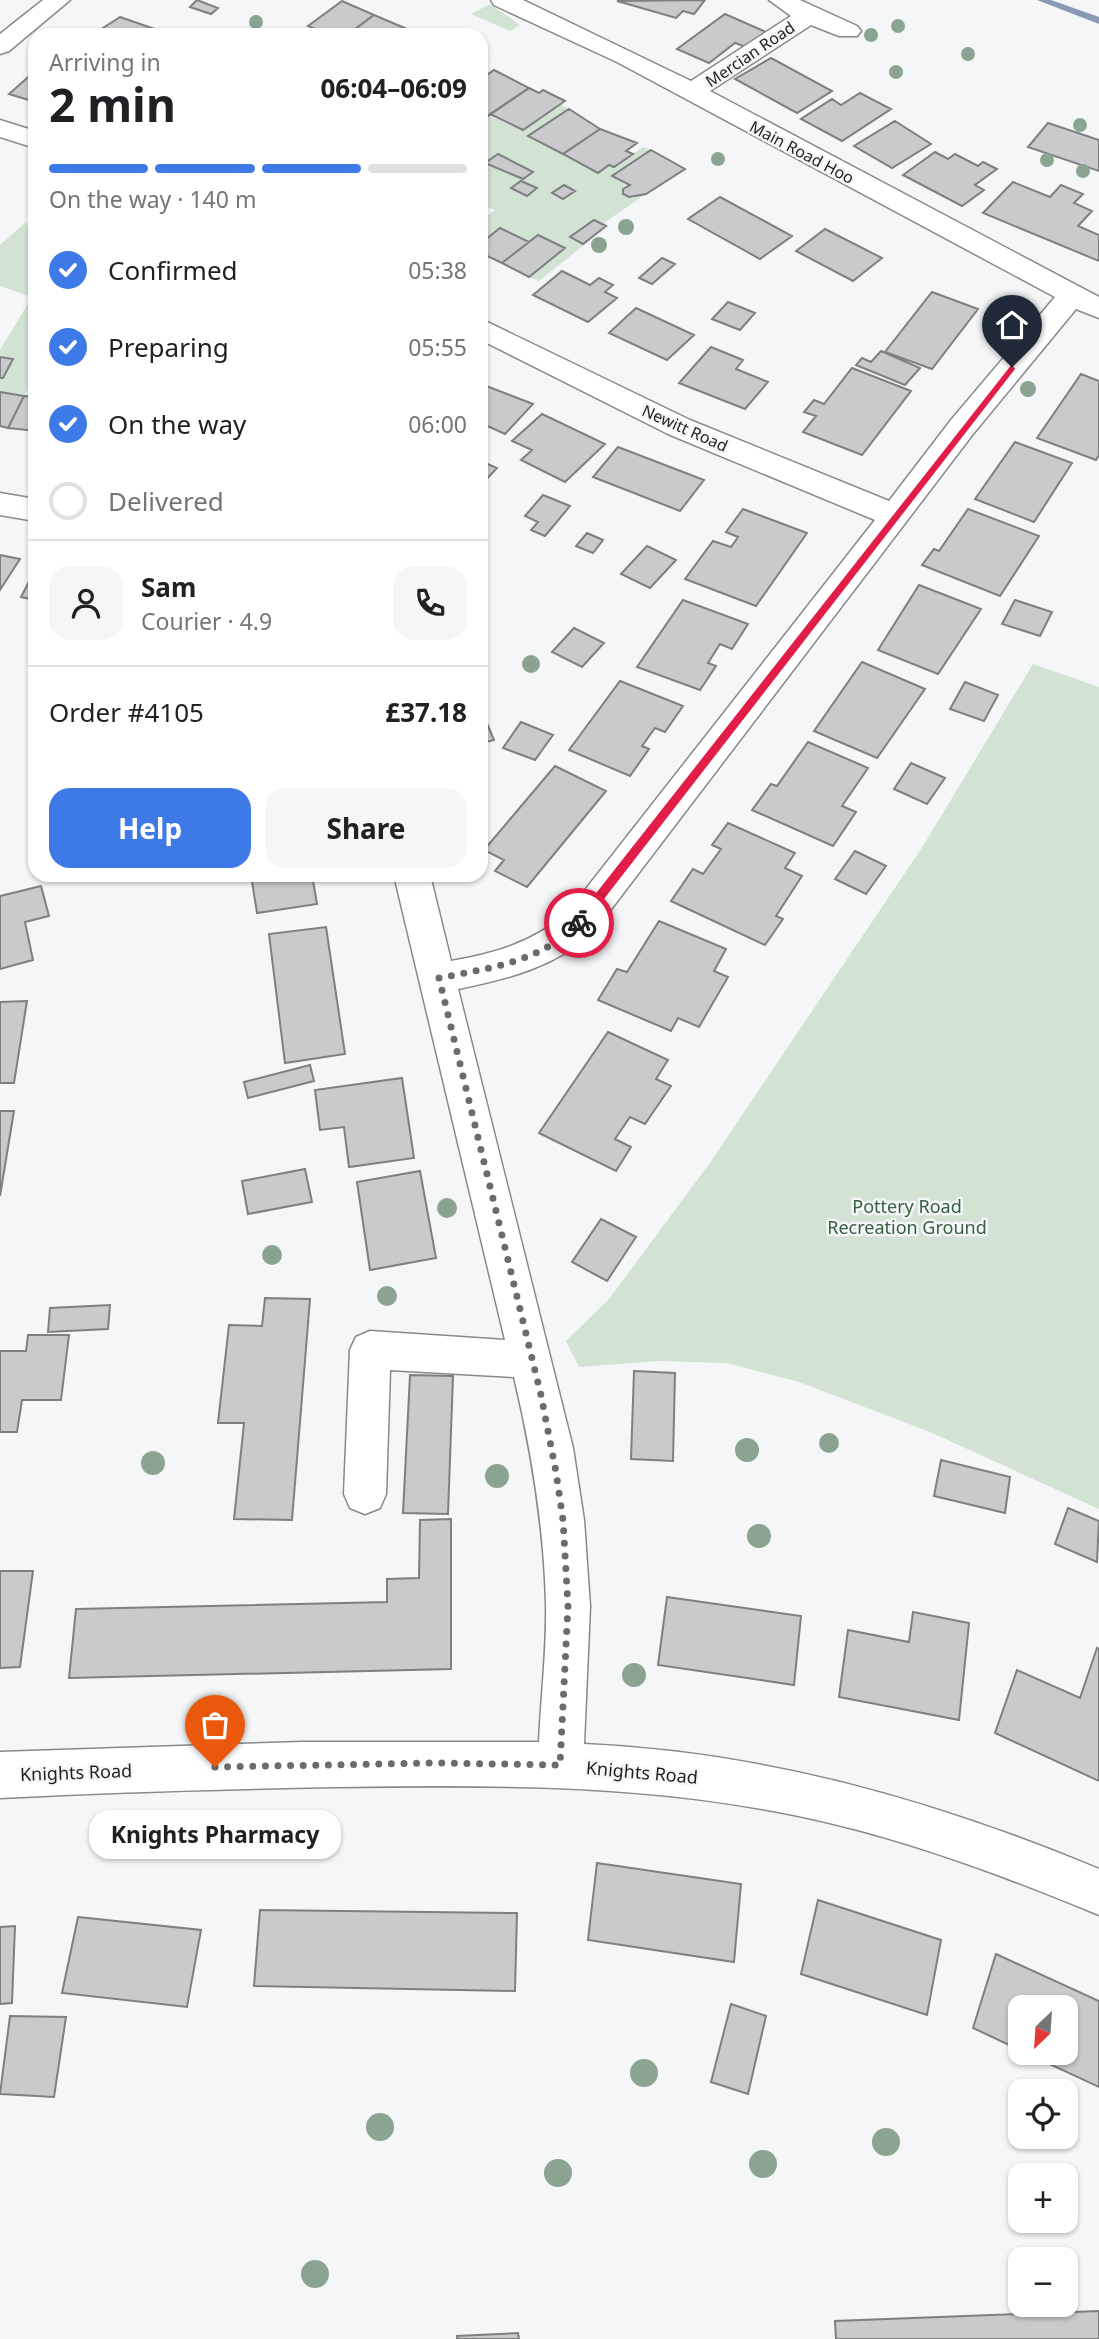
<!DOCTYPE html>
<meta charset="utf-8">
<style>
body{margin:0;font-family:"Noto Sans",sans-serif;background:#f6f6f6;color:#202124;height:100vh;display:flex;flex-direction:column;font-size:26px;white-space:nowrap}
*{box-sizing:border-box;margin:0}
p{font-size:23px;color:#757577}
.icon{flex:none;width:38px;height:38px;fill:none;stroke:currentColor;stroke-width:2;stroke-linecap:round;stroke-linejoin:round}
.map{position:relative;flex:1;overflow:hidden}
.panel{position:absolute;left:28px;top:28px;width:460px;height:854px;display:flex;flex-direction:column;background:#fff;border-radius:21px;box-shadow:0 2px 5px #0004}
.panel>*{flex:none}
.needle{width:46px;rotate:205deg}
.tools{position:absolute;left:1008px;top:1995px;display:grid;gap:14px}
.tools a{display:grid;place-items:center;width:70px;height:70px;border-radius:14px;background:#fff;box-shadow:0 2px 5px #0004;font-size:35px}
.pin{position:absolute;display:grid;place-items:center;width:60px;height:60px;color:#fff;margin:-72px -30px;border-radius:50% 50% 50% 0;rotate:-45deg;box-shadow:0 0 7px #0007}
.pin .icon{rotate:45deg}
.courier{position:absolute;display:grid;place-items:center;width:70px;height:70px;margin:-35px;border:5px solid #e11d48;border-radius:50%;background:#fff;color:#222;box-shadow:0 2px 9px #0007}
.bubble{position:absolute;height:49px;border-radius:21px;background:#fff;box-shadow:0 2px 5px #0004;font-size:23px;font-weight:700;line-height:49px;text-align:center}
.head em{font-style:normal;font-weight:700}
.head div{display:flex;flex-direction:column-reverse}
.head{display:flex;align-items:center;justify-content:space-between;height:119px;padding:0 21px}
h1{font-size:46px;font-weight:700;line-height:52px}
.bar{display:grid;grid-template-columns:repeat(4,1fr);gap:10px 7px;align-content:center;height:84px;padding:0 21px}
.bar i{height:9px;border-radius:5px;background:#e0e0e0}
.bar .current{background:#3e79e8}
.bar p{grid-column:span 4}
.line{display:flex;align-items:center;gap:18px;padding:0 21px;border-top:2px solid #e0e0e0}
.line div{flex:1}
.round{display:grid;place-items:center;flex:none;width:74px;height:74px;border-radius:21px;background:#f6f6f6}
ol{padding:0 21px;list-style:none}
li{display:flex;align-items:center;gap:21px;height:77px}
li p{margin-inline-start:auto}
li .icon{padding:7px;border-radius:50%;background:#3e79e8;color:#fff;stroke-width:4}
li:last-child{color:#757577}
li i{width:38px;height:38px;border:4px solid #e0e0e0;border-radius:50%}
.button{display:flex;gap:14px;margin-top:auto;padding:14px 21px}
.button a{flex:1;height:80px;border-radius:21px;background:#3e79e8;color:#fff;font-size:28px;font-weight:700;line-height:80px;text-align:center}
.button a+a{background:#f6f6f6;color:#202124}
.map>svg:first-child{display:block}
.green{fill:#d2e3d4}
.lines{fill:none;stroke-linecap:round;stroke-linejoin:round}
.stream{fill:#8a99b5;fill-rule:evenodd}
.building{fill:#c9cacc;stroke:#7e7f81;stroke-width:2}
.minor-casing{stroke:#88898b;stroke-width:3}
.minor{fill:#fff;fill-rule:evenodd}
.tree{fill:#8ba491}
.route{fill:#e11d48}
.done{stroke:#6a6b6c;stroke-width:7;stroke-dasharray:0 12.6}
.labels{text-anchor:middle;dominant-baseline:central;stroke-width:5;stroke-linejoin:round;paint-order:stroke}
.far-street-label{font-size:16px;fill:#1f2021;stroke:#f4f6f8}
.park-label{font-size:18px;fill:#35613d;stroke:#f4f6f8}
.street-label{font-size:18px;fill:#1f2021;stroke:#f4f6f8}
</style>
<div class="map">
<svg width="1099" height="2339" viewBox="0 0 1099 2339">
<rect width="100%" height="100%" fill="#f4f6f8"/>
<path class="green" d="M490,4L520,25L510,31L471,14Z
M560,104L569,109L529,136L597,173L609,165L614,167L643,147L651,150L613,176L630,185L624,189L629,197L646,194L604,223L608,226L539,281L529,277L564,248L538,235L529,242L500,228L481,243V221L495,210L481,204V113L523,130Z
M26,222L27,226L35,228V376L24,396L0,392V350L32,297L0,286V245Z
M1033,664L1099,687V1509L930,1432L799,1382L727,1363L658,1361L579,1367L566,1341L609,1299L712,1160L923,846Z"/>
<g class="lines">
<path class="stream" d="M1037,0H1051L1099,17V24Z"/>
</g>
<path class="building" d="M197,0L218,8L211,14L190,7Z
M705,0L694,14L683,11L676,18L617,1Z
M342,1L374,15L347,35H321L324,33L308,26Z
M725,14L766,32L746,47L735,43L709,63L677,49Z
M374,15L407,29L398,35H347Z
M120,17L172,35H92Z
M771,58L832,91L797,113L735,79Z
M494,70L529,88L488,116L481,113V79Z
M35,71V102L9,94Z
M529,88L539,93L543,90L565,101L523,130L490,114Z
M860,93L891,109L842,141L801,119L832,99L841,105Z
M569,109L600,129L563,154L528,136Z
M895,121L931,144L892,168L854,146Z
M1048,123L1099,140V171L1028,147Z
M600,129L637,143L626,151L633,154L614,167L609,165L598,173L563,154Z
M651,150L685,169L646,194L629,197L623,194V189L630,185L612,176Z
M935,152L948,159L955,154L978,166L983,162L997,169L975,185L984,190L962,206L903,175Z
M498,154L533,172L523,179L485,163Z
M521,181L537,188L527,196L511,188Z
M1013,182L1050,197L1061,185L1083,194L1074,203L1092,211L1078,226L1099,235V261L983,213Z
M564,185L575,191L563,199L552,193Z
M720,197L792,236L760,259L688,219Z
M594,220L606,226L583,244L570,237Z
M500,228L529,242L502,263L481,253V243Z
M825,229L882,258L853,281L796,251Z
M538,235L565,248L529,277L502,263Z
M662,258L675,264L652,284L639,278Z
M562,271L590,285L599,278L613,285L605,292L617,298L588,322L533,295Z
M932,292L978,309L932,369L885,352Z
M728,302L755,313L740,330L712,319Z
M636,308L694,335L667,360L609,333Z
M711,347L743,360L736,369L768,382L745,409L679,383Z
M881,351L920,368L905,385L856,365L862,358L871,362Z
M0,357L13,359L3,378H0Z
M852,368L911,391L862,455L803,432L816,416L804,412L814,400L824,404Z
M1081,374L1099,381V455L1096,460L1037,438Z
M481,384L533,404L505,434L481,423Z
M0,392L24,396L8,428L0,426Z
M24,396L35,397V431L8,428Z
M542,414L605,444L565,482L521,460L532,450L512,441Z
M1015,442L1072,463L1034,522L975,499Z
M618,447L704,480L680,511L593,477Z
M481,461L497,468L481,485Z
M543,495L570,506L545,536L531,530L538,522L525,516Z
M743,509L807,533L756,606L685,579L713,541L731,547L738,537L726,532Z
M968,509L1039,536L1000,596L922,565L934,549L939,551Z
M587,533L603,540L593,553L576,546Z
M647,546L676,560L650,588L621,574Z
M0,555L20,559L0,590Z
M35,570V600L21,597Z
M919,585L981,609L938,674L878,650Z
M683,600L748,624L732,649L720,644L708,663L716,666L700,690L637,667Z
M1015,600L1052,612L1040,636L1002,624Z
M574,628L604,643L582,667L552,652Z
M862,662L925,689L877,758L814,731Z
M620,681L683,706L665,732L655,728L642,746L649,749L630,776L569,750Z
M965,682L998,695L984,721L950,709Z
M481,709L494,740L481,743Z
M521,722L553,735L535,760L503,748Z
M808,742L868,768L842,806L856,812L833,846L752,810L771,784L777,786Z
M911,763L945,778L927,804L894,789Z
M555,766L606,791L527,887L495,871L504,860L484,850Z
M728,823L795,853L785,868L802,876L776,916L783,919L765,945L671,901L693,869L703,874L721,849L712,845Z
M855,851L886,866L866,894L835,879Z
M251,875H312L317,904L257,913Z
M41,886L49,916L25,922L33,960L0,969V896Z
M659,921L726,949L714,971L728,977L699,1027L678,1018L671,1031L598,1000L617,969L627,972Z
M326,927L345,1054L285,1063L269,934Z
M27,1001L14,1083H0V1002Z
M608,1032L668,1060L656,1079L671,1086L645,1124L630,1117L615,1139L631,1147L616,1171L539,1133Z
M310,1065L314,1081L248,1098L244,1082Z
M402,1078L414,1158L349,1167L344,1127L320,1130L315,1090Z
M0,1111H14L0,1196Z
M305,1169L312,1202L248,1214L242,1181Z
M420,1171L436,1258L370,1270L357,1182Z
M601,1219L636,1237L607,1281L572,1262Z
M265,1298L310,1299L292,1520L234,1519L244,1423H218L229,1325L262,1326Z
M110,1305L108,1329L48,1332L50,1308Z
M28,1335H69L61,1400H22L17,1432H0V1351H26Z
M634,1371L675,1373L673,1461L631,1459Z
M410,1375L453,1376L448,1514L403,1513Z
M941,1460L1010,1477L1005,1513L934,1496Z
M1068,1508L1099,1521L1097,1562L1055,1544Z
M451,1519V1669L69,1678L76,1609L387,1602V1579L419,1578L420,1520Z
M0,1571H33L20,1667L0,1668Z
M667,1597L801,1616L794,1685L658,1665Z
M913,1612L969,1623L959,1720L839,1697L848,1630L909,1642Z
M1097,1648L1099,1649V1781L995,1733L1017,1670L1080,1698Z
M597,1863L741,1884L734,1962L588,1940Z
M818,1900L941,1940L927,2015L801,1974Z
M260,1910L517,1913L515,1991L254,1986Z
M78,1917L201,1930L187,2007L62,1993Z
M15,1926L12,2003L0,2004V1927Z
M996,1954L1099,2001V2087L1026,2053H1066V2007H1020V2050L973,2028Z
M731,2004L766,2016L748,2094L711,2082Z
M10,2016L66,2017L54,2097L0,2094Z
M1099,2311V2339H836L835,2321Z
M518,2333L519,2339H457V2336Z"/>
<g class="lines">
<g class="minor-casing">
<path id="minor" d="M43,0H70L9,51L0,54V34Z
M491,0H523L691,81L791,16L769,0H800L857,26L861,31L857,36H839L811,25L710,91L1099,297V318L1076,309L973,434L593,933C554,967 508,979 458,989L573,1448L584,1520L590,1606L584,1744C764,1752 933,1800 1099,1869V1915C990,1870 879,1829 762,1809C622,1784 479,1785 337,1787C225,1789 112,1792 0,1798V1752L303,1742H539C541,1696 547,1650 546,1604C544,1526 532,1453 514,1377L390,1370L386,1494L380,1508L365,1514L350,1508L344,1494L350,1350L356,1337L370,1331L505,1340L394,875H430L451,961C496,953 532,943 567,913L875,520L668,434L481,340V319L690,420L889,501L951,420L1055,297L617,62L494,5Z
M0,120L35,131V148L0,137Z
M0,493L35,499V521L0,515Z"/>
</g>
<use href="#minor" class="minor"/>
</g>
<g class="tree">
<circle cx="256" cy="22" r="7"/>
<circle cx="898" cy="26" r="7"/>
<circle cx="871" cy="35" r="7"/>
<circle cx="968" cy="54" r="7"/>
<circle cx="896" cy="72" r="7"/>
<circle cx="1080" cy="125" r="7"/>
<circle cx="718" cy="159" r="7"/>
<circle cx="1047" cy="160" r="7"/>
<circle cx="1083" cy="171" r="7"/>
<circle cx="626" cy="227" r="8"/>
<circle cx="599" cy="245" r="8"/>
<circle cx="1028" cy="389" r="8"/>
<circle cx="531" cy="664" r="9"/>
<circle cx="447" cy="1208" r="10"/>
<circle cx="272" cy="1255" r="10"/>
<circle cx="387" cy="1296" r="10"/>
<circle cx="829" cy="1443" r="10"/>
<circle cx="747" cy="1450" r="12"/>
<circle cx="153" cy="1463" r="12"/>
<circle cx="497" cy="1476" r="12"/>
<circle cx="759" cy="1536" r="12"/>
<circle cx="634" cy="1675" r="12"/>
<circle cx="644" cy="2073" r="14"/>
<circle cx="380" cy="2127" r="14"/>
<circle cx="886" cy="2142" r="14"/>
<circle cx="763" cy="2164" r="14"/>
<circle cx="558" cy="2173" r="14"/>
<circle cx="315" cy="2274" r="14"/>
</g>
<path class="route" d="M1012,364L1015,369L583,926H575V920Z"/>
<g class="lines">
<path class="done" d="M215,1767L434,1763L560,1765L568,1606L563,1520L556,1472L541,1395L439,978C490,968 541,962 579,923"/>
</g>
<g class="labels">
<g class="far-street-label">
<text transform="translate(750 54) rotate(-34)">Mercian Road</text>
<text transform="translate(802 152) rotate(28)">Main Road Hoo</text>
<text transform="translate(685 428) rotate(24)">Newitt Road</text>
</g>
<g class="park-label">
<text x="907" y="1206">Pottery Road<tspan x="907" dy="21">Recreation Ground</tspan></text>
</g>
<g class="street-label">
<text transform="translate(76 1772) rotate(-2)">Knights Road</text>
<text transform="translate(642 1772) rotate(5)">Knights Road</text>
</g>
</g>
</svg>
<div class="tools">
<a><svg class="needle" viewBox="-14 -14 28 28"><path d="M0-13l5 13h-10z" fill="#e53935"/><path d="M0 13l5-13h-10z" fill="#757577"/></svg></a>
<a><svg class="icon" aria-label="locate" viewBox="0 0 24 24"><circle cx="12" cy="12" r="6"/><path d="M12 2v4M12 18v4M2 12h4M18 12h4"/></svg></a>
<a>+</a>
<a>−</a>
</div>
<div class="pin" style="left:215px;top:1767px;background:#ea580c"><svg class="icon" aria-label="bag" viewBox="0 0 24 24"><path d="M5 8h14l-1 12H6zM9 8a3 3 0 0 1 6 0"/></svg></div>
<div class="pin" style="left:1012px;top:367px;background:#1f2937"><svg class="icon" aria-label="home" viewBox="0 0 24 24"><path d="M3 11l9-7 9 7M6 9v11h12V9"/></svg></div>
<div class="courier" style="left:579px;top:923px"><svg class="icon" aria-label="bike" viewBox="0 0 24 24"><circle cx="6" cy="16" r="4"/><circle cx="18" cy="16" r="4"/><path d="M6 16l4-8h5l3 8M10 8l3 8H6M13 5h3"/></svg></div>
<div class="bubble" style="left:89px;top:1810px;width:252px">Knights Pharmacy</div>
<section class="panel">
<div class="head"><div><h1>2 min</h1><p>Arriving in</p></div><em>06:04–06:09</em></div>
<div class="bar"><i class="current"></i><i class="current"></i><i class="current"></i><i></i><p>On the way · 140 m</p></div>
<ol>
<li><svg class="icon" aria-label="check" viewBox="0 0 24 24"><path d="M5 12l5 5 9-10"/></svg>Confirmed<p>05:38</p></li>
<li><svg class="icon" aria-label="check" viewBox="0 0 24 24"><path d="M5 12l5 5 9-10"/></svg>Preparing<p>05:55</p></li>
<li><svg class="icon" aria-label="check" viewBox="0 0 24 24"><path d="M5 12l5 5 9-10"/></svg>On the way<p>06:00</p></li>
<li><i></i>Delivered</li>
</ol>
<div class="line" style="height:126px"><a class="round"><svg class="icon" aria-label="person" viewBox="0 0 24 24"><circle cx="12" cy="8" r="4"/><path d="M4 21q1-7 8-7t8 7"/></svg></a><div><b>Sam</b><p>Courier · 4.9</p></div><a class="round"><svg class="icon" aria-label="phone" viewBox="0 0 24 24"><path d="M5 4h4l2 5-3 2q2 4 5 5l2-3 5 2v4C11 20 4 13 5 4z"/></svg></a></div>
<div class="line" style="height:91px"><div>Order #4105</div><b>£37.18</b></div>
<div class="button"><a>Help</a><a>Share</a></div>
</section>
</div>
